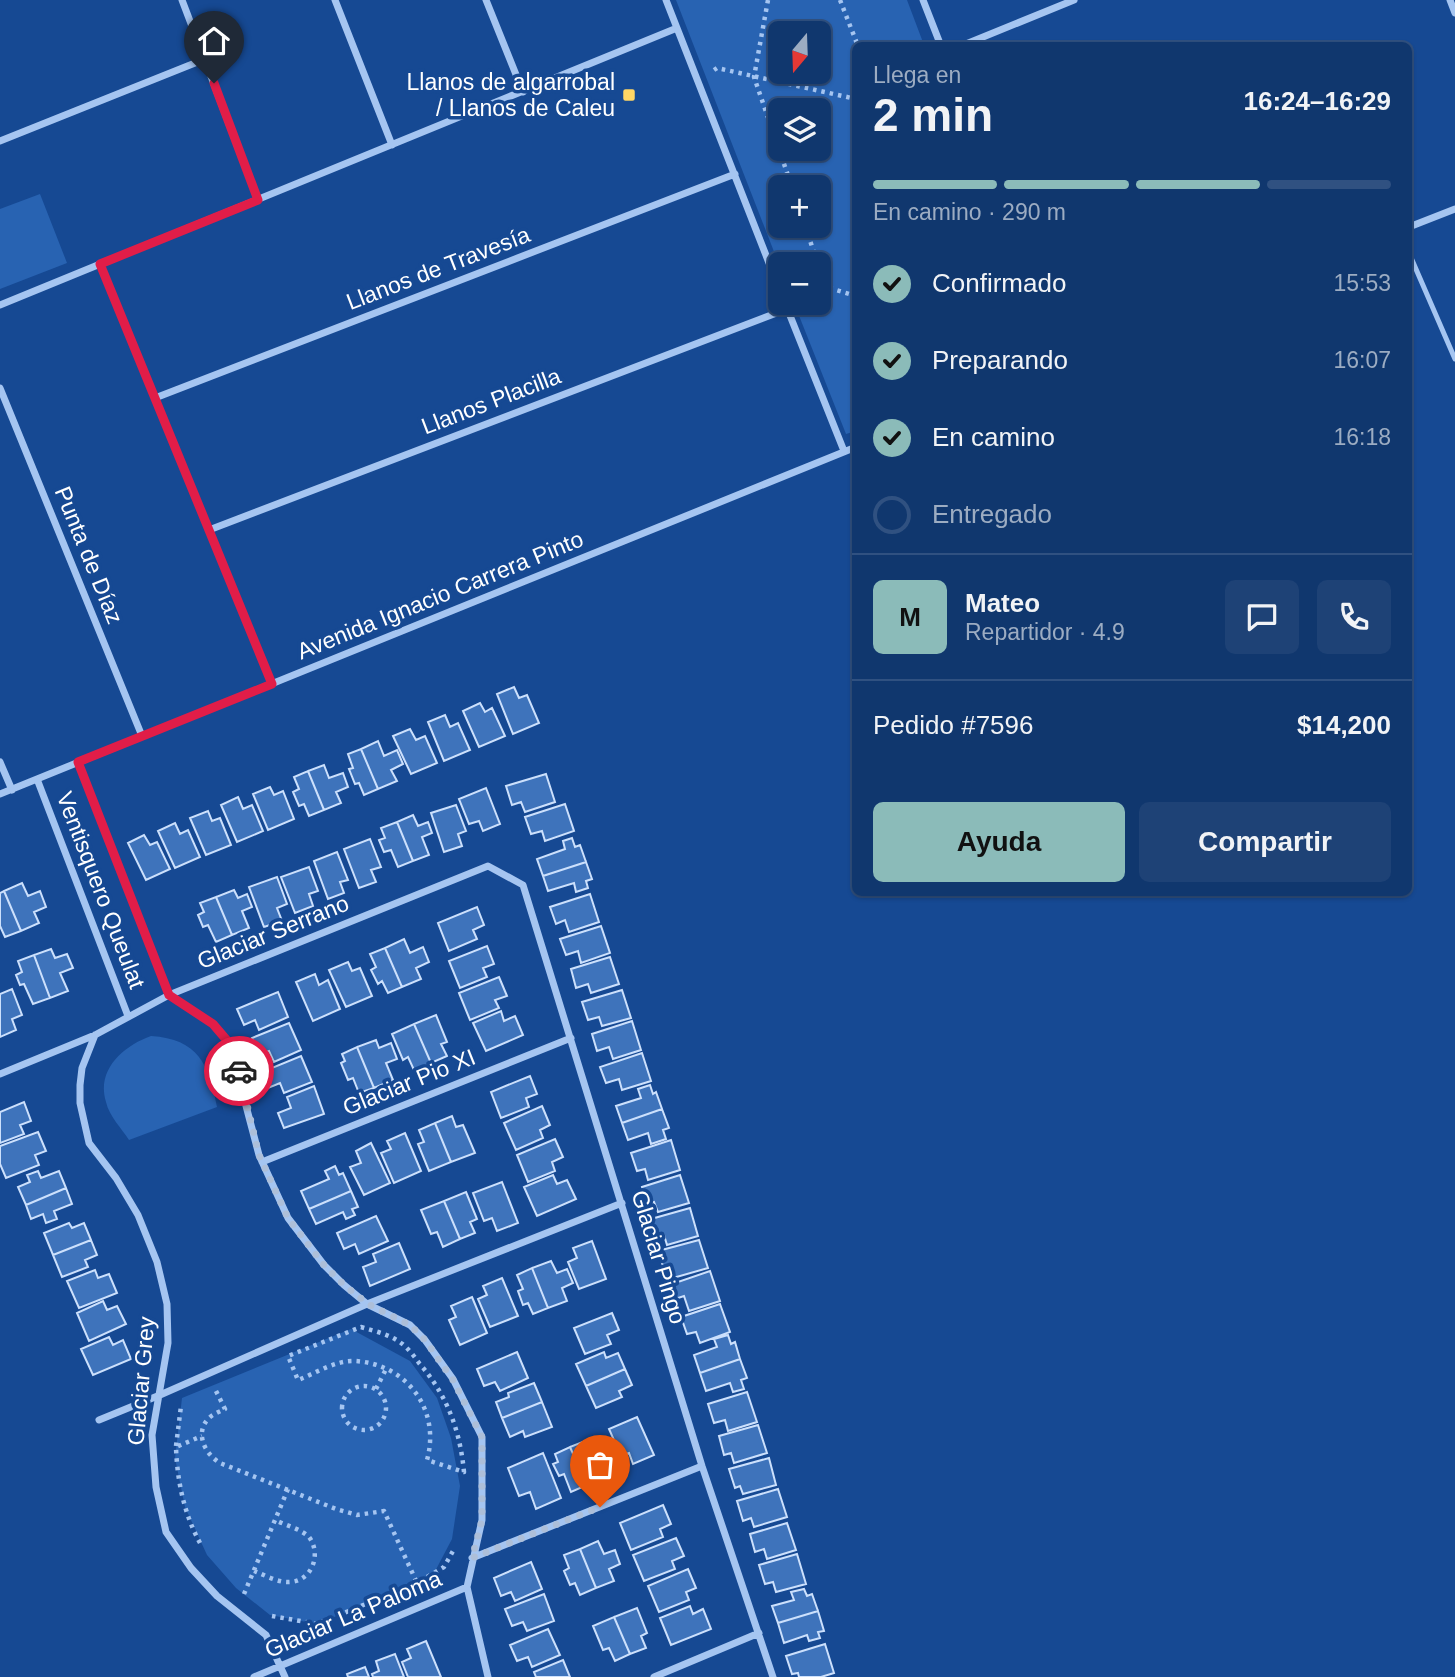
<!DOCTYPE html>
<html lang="es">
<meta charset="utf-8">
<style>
body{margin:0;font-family:Arial,sans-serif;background:#1e4276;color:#f1f3f6;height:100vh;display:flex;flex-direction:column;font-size:26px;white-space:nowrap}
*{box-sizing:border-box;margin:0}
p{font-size:23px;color:#9cacc2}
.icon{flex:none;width:38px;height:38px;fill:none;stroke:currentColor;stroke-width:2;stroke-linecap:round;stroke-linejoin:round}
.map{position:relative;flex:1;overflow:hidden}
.sheet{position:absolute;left:852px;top:42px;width:560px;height:854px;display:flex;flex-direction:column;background:#10376e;border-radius:10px;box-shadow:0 2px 5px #0004,0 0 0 2px #305181}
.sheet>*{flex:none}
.needle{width:46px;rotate:199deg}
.buttons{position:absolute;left:768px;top:21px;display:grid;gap:14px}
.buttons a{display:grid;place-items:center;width:63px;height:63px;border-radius:10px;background:#10376e;box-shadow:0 2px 5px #0004,0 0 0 2px #305181;font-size:35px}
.pin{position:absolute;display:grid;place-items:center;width:60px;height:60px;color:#fff;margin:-72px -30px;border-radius:50% 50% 50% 0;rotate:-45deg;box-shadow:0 0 7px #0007}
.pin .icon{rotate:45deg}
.courier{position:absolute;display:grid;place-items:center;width:70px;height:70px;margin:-35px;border:5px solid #e11d48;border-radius:50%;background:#fff;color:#222;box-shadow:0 2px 9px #0007}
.summary em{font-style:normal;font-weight:800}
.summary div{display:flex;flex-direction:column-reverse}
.summary{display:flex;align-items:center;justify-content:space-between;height:119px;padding:0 21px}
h1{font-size:46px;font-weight:800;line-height:52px}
.bar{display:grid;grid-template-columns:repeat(4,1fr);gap:10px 7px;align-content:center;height:84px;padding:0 21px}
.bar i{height:9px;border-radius:5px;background:#305181}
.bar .active{background:#8bbbb9}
.bar p{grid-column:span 4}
.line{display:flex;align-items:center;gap:18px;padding:0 21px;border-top:2px solid #305181}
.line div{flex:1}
.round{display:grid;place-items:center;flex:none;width:74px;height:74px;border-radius:10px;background:#1e4276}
ol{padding:0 21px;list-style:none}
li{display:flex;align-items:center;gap:21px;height:77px}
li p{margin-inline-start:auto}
li .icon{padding:7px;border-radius:50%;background:#8bbbb9;color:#111;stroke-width:4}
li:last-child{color:#9cacc2}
li i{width:38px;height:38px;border:4px solid #305181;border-radius:50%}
.cta{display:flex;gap:14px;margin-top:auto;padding:14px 21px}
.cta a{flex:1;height:80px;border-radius:10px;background:#8bbbb9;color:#111;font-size:28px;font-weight:800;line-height:80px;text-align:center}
.cta a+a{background:#1e4276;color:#f1f3f6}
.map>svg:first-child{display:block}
.green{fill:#2863b2;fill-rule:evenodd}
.building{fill:#3e73bb;stroke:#cce0fc;stroke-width:2}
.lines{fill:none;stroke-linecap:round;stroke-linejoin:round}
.path{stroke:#a5c5f1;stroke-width:4.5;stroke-dasharray:3.5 5;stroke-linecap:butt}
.lane{stroke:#a5c5f1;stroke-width:5}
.street{stroke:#a5c5f1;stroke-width:7}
.done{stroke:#adbfd9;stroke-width:7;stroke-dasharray:0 12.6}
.route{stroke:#e11d48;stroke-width:9}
.poi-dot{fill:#ffd665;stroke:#164993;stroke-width:2.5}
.labels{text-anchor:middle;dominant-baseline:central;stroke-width:7;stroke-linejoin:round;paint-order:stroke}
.poi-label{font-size:23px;fill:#fff;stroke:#164993;text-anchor:end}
.street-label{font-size:23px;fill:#fff;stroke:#164993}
</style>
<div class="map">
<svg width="1455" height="1677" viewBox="0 0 1455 1677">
<rect width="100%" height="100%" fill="#164993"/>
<path class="green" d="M676,0H907L924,45L856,46V431L846,434L794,303H819V264H780V267ZM780,33H819V72H780ZM780,110H819V149H780ZM819,187V226H780V187Z
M40,194L67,263L0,289V209Z
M151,1036C198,1039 209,1064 217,1107L129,1140C122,1129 109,1116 106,1102C96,1070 123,1046 151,1036Z
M351,1329L410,1361L437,1398L451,1438L460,1486L452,1539L432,1577L317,1624L270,1615L236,1588L207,1555L185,1507L175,1458L182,1398Z"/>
<path class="building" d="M514,687L519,698L527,695L539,723L513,734L497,694Z
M480,703L485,712L492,708L505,736L479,747L463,711Z
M445,715L450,727L458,723L470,750L444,761L428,722Z
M410,729L416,740L425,736L437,763L411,774L393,736Z
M378,741L384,756L397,750L403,764L391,770L397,781L378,789L361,749Z
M361,749L378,789L364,795L359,783L355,784L349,769L353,768L348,754Z
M324,765L329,778L343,773L348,787L336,792L341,803L324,810L308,771Z
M308,771L324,810L309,816L304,804L299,806L293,792L299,789L294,777Z
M546,774L555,802L525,812L521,802L512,805L506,786Z
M270,787L274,795L283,791L294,819L268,830L253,794Z
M486,788L500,824L483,831L479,821L469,824L459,799Z
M238,797L243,809L252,805L263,831L237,842L221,805Z
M565,804L574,831L545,841L542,831L531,834L525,817Z
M456,805L466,831L458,834L462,846L444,852L431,813Z
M208,811L212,821L220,818L231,845L206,855L190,818Z
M413,815L418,826L428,822L432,833L422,837L429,855L413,861L397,822Z
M397,822L413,861L398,867L391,850L384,852L379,840L385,838L381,828Z
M175,823L180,834L188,830L200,857L175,868L158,831Z
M144,835L150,845L157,842L170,869L146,880L128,843Z
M572,838L575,847L580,845L586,862L543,876L537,859L565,849L563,841Z
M370,839L381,867L371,870L376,882L359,888L344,849Z
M337,852L348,880L340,882L344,893L328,899L314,861Z
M586,862L592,879L586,881L588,888L576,892L574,883L548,891L543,876Z
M309,867L318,891L309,894L313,906L295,913L281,877Z
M277,877L287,904L277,908L282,921L264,927L249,887Z
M22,883L28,896L40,891L46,907L34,912L39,923L21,931L4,891Z
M234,890L238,898L247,894L252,907L242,911L249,928L232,935L216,897Z
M4,891L21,931L5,937L0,926V893Z
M590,894L599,922L569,932L565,920L556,924L550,907Z
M216,897L232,935L216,942L208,925L203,927L198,915L204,912L200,903Z
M477,907L484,925L473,930L477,939L449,951L438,923Z
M601,926L610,953L581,963L578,951L566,955L560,939Z
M404,939L410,953L423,947L429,962L416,968L421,979L402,987L385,948Z
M487,946L494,964L483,968L487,977L460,988L449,961Z
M385,948L402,987L388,993L382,981L378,984L371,970L376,967L370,954Z
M51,949L55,958L67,954L73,968L60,973L68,991L50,998L34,955Z
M34,955L50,998L33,1004L24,984L20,985L16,975L22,972L18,961Z
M610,957L619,984L591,993L588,984L576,988L571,969Z
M348,962L352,971L360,968L372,996L346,1007L329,970Z
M315,974L319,985L328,980L340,1009L313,1021L296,982Z
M499,977L507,996L495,1000L499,1008L470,1020L459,993Z
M12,989L22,1015L12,1019L16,1030L0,1037V994Z
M622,990L631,1018L602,1026L599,1017L588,1020L582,1002Z
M278,992L288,1017L259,1030L255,1020L244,1025L237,1009Z
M501,1011L504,1021L515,1016L523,1035L486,1051L473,1023Z
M436,1015L447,1042L441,1044L447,1056L431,1063L414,1024Z
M632,1021L641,1050L613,1059L609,1047L597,1051L592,1034Z
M289,1023L301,1050L274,1062L269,1051L259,1055L252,1038Z
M414,1024L431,1063L414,1070L408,1057L403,1060L392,1034Z
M376,1040L379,1048L391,1043L397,1059L386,1063L393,1080L374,1088L357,1047Z
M357,1047L374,1088L359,1093L353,1078L348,1080L341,1063L345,1061L342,1054Z
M642,1053L651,1081L622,1090L619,1079L606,1083L600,1067Z
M301,1056L312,1082L284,1093L280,1083L268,1088L262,1072Z
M530,1076L537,1094L526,1098L529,1107L501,1118L491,1092Z
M650,1085L653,1094L656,1092L662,1109L622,1123L616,1106L641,1098L638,1089Z
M314,1086L324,1114L284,1128L278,1113L291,1108L287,1097Z
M24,1102L31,1121L20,1125L24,1134L0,1143V1112Z
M542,1106L550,1125L540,1130L543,1138L516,1150L504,1123Z
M662,1109L669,1128L663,1130L666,1139L651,1144L648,1133L628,1140L622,1123Z
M452,1116L456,1127L463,1125L475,1153L451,1162L435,1123Z
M435,1123L451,1162L429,1171L418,1144L424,1142L419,1130Z
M38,1132L46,1151L35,1155L39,1165L6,1178L0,1164V1146Z
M405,1133L421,1171L394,1183L381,1153L391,1149L387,1141Z
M555,1139L563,1157L552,1162L555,1171L528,1182L517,1155Z
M671,1140L680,1170L648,1180L645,1169L637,1171L631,1153Z
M371,1143L390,1183L364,1195L350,1167L361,1163L356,1151Z
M335,1166L339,1175L343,1173L351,1191L309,1209L301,1191L329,1179L325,1171Z
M38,1171L41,1178L59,1171L66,1188L26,1205L18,1187L30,1182L27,1175Z
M553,1175L557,1184L567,1180L576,1199L537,1216L524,1187Z
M680,1175L689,1203L658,1212L654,1202L647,1204L642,1187Z
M502,1182L518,1223L497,1231L492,1218L484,1221L473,1193Z
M66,1188L72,1204L54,1211L57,1219L46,1223L43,1214L31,1219L26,1205Z
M351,1191L358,1207L352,1209L355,1215L346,1219L343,1212L316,1224L309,1209Z
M466,1192L477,1219L470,1222L475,1233L460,1239L444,1201Z
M444,1201L460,1239L443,1247L437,1232L431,1234L421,1210Z
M690,1208L698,1236L667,1245L664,1235L657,1237L651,1219Z
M376,1216L388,1241L359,1254L355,1244L344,1249L337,1233Z
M69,1223L72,1228L84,1223L91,1240L53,1255L44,1233Z
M91,1240L97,1255L85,1260L88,1267L62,1277L53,1255Z
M699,1240L708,1268L673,1278L671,1267L664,1269L658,1251Z
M592,1241L606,1279L579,1289L568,1262L577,1258L573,1248Z
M399,1243L410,1269L370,1286L363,1267L376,1262L373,1254Z
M551,1261L557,1273L567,1269L573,1283L562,1288L567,1301L548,1308L532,1268Z
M532,1268L548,1308L533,1314L528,1303L523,1305L518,1291L523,1289L517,1275Z
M95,1270L98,1278L109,1274L117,1293L79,1308L67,1281Z
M710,1271L720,1301L689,1311L684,1296L675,1299L669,1285Z
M502,1278L518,1316L490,1327L478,1299L487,1295L483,1286Z
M472,1297L487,1333L460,1345L449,1320L456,1317L451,1306Z
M103,1301L107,1310L117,1306L126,1324L89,1341L77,1313Z
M720,1304L730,1332L700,1343L696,1332L687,1334L681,1317Z
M612,1313L619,1330L607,1335L611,1344L585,1354L574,1328Z
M728,1335L731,1344L735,1342L740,1359L700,1373L694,1355L717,1347L714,1339Z
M109,1337L113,1345L123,1340L131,1359L93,1375L81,1349Z
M517,1352L528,1378L500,1391L495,1382L484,1386L477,1369Z
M604,1352L606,1358L618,1353L625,1369L586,1386L576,1364Z
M740,1359L747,1378L741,1380L744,1389L733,1392L730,1383L706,1391L700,1373Z
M625,1369L632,1385L619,1391L622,1397L596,1408L586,1386Z
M534,1383L542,1402L502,1418L496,1402L509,1397L508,1393Z
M747,1392L757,1422L728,1431L725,1420L714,1423L708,1404Z
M542,1402L552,1427L525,1437L523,1431L510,1437L502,1418Z
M637,1417L654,1455L633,1464L629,1453L621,1456L609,1429Z
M758,1425L767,1453L734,1463L731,1453L724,1455L719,1436Z
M590,1439L594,1448L604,1444L610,1457L598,1462L605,1477L587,1485L570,1447Z
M570,1447L587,1485L571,1492L564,1474L559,1476L553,1464L558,1462L555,1454Z
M543,1453L561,1498L536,1509L530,1492L519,1496L508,1468Z
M769,1458L776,1485L743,1494L740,1486L735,1488L729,1469Z
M778,1489L787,1517L754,1527L751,1518L743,1521L737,1501Z
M663,1505L671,1524L660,1529L663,1537L631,1550L620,1523Z
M787,1523L796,1550L767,1559L764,1549L755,1552L750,1534Z
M676,1538L684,1556L672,1561L675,1569L644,1581L633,1555Z
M598,1541L604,1554L615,1550L620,1564L609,1569L614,1581L596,1588L580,1549Z
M580,1549L596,1588L580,1595L575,1583L570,1585L564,1571L569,1568L564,1555Z
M797,1554L806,1584L776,1592L773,1582L765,1584L759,1565Z
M531,1562L542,1589L515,1601L511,1592L501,1596L494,1578Z
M688,1569L696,1588L686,1592L689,1600L659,1612L648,1586Z
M804,1589L807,1596L812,1594L818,1611L778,1623L772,1606L794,1600L791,1592Z
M544,1594L554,1621L527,1631L523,1622L512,1626L505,1609Z
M690,1606L693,1614L703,1609L711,1629L671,1645L660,1618Z
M637,1608L647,1633L641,1636L646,1648L630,1654L614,1617Z
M818,1611L824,1631L818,1632L820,1638L809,1641L807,1635L784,1643L778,1623Z
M614,1617L630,1654L615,1661L609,1648L603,1650L593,1626Z
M548,1629L560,1655L532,1667L528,1657L517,1661L510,1645Z
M426,1641L441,1677H408L402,1662L411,1658L407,1649Z
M825,1644L834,1673L821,1677H799L798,1673L792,1674L786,1656Z
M395,1654L404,1677H373L372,1674L379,1671L376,1661Z
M563,1660L570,1677H536L534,1672Z
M365,1667L369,1677H348L347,1674Z"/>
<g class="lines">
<path class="path" d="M768,0L754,77L792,187
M840,0L858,46
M714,70L717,68L856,99
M805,226L818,264
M819,266L826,287L856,296
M361,1327C374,1331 389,1334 401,1343C408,1348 414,1356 419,1363C447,1395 460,1430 464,1472L427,1460C441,1410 407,1364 355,1361C336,1360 316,1373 298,1380L288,1356Z
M342 1408a22 22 0 1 1 44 0a22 22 0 1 1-44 0Z
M376,1389L386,1369
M216,1391L225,1409C221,1411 213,1414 209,1418C194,1433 205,1454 220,1463L336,1509L357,1515L384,1511L417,1583L444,1567L453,1551
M176,1446L181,1406
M200,1543C184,1514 177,1480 176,1447L202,1436
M254,1571C265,1575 278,1583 290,1582C312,1581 322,1554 309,1537C301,1529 285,1525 275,1520
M244,1594L288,1489
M272,1616L317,1624L417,1583"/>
<path class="lane" d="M1409,253L1455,359"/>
<path class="street" d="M182,0L258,200
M335,0L392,145
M486,0L523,92
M666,0L780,291
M923,0L941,46
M1450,0L1455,13
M961,46L1074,0
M0,141L205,59
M1409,227L1455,209
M100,264L272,684
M785,303L844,451
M0,305L677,28
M0,388L142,736
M155,398L735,174
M209,530L787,309
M0,762L12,790
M78,762L169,995L213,1024L236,1051L245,1102L259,1155L288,1218L324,1265L344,1285L367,1304L410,1325L425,1340L453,1379L482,1437V1520L467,1587L488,1677
M37,779L128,1016
M0,794L856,447
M95,1035L82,1068L80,1085V1103L89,1143L116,1178L138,1215L157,1262L167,1304L168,1343L152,1435L156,1487L166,1532L191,1568L217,1596L266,1635L285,1677
M0,1074L95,1035L169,995L488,866L523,885L702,1466L773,1677
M262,1162L571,1038
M99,1420L160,1395L367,1304L622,1203
M472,1558L702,1466
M254,1677L467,1587
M654,1677L759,1633"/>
</g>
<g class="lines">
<path class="done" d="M239,1071L259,1155L288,1218L324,1265L344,1285L368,1304L410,1325L425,1340L453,1380L482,1437V1520L472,1558L600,1507"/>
<path class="route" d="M214,83L258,200L100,264L272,684L78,762L169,995L213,1024L236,1051L239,1071"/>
</g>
<rect class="poi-dot" x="622" y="88" width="14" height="14" rx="3.5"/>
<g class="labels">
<g class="poi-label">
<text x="615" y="82">Llanos de algarrobal<tspan x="615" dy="26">/ Llanos de Caleu</tspan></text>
</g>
<g class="street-label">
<text transform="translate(438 268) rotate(-21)">Llanos de Travesía</text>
<text transform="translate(491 401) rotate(-21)">Llanos Placilla</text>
<text transform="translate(89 555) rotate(68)">Punta de Díaz</text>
<text transform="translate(440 595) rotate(-22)">Avenida Ignacio Carrera Pinto</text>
<text transform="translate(101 890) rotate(69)">Ventisquero Queulat</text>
<text transform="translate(273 932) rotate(-22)">Glaciar Serrano</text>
<text transform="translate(409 1082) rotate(-22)">Glaciar Pio XI</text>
<text transform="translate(659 1257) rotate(73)">Glaciar Pingo</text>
<text transform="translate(141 1381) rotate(-85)">Glaciar Grey</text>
<text transform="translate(353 1614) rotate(-23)">Glaciar La Paloma</text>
</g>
</g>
</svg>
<div class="buttons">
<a><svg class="needle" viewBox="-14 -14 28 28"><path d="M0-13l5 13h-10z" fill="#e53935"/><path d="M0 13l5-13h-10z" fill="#9cacc2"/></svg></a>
<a><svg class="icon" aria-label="layers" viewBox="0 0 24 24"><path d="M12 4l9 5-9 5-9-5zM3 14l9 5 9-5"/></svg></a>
<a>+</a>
<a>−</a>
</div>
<div class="pin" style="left:600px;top:1507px;background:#ea580c"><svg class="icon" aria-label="bag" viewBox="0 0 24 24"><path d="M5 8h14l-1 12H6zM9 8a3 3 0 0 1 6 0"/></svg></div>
<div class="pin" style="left:214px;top:83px;background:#1f2937"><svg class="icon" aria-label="home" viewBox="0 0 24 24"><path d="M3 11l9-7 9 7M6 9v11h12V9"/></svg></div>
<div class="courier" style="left:239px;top:1071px"><svg class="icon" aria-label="car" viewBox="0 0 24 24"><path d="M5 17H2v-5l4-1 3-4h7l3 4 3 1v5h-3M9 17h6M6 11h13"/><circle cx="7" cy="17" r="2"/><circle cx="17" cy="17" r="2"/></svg></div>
<section class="sheet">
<div class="summary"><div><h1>2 min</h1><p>Llega en</p></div><em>16:24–16:29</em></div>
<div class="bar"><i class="active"></i><i class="active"></i><i class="active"></i><i></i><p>En camino · 290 m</p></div>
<ol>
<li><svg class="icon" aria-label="check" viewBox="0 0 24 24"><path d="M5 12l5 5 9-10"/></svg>Confirmado<p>15:53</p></li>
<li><svg class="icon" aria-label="check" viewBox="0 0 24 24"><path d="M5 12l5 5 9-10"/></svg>Preparando<p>16:07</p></li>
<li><svg class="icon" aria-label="check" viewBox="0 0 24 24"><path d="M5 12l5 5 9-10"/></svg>En camino<p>16:18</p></li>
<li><i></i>Entregado</li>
</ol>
<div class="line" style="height:126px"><b class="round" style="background:#8bbbb9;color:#111">M</b><div><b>Mateo</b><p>Repartidor · 4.9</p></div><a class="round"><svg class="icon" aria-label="chat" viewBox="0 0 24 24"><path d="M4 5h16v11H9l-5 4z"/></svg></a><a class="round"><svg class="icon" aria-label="phone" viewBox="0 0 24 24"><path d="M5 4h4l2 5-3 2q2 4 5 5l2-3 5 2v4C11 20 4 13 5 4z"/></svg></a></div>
<div class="line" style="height:91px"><div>Pedido #7596</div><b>$14,200</b></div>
<div class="cta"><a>Ayuda</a><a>Compartir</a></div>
</section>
</div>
